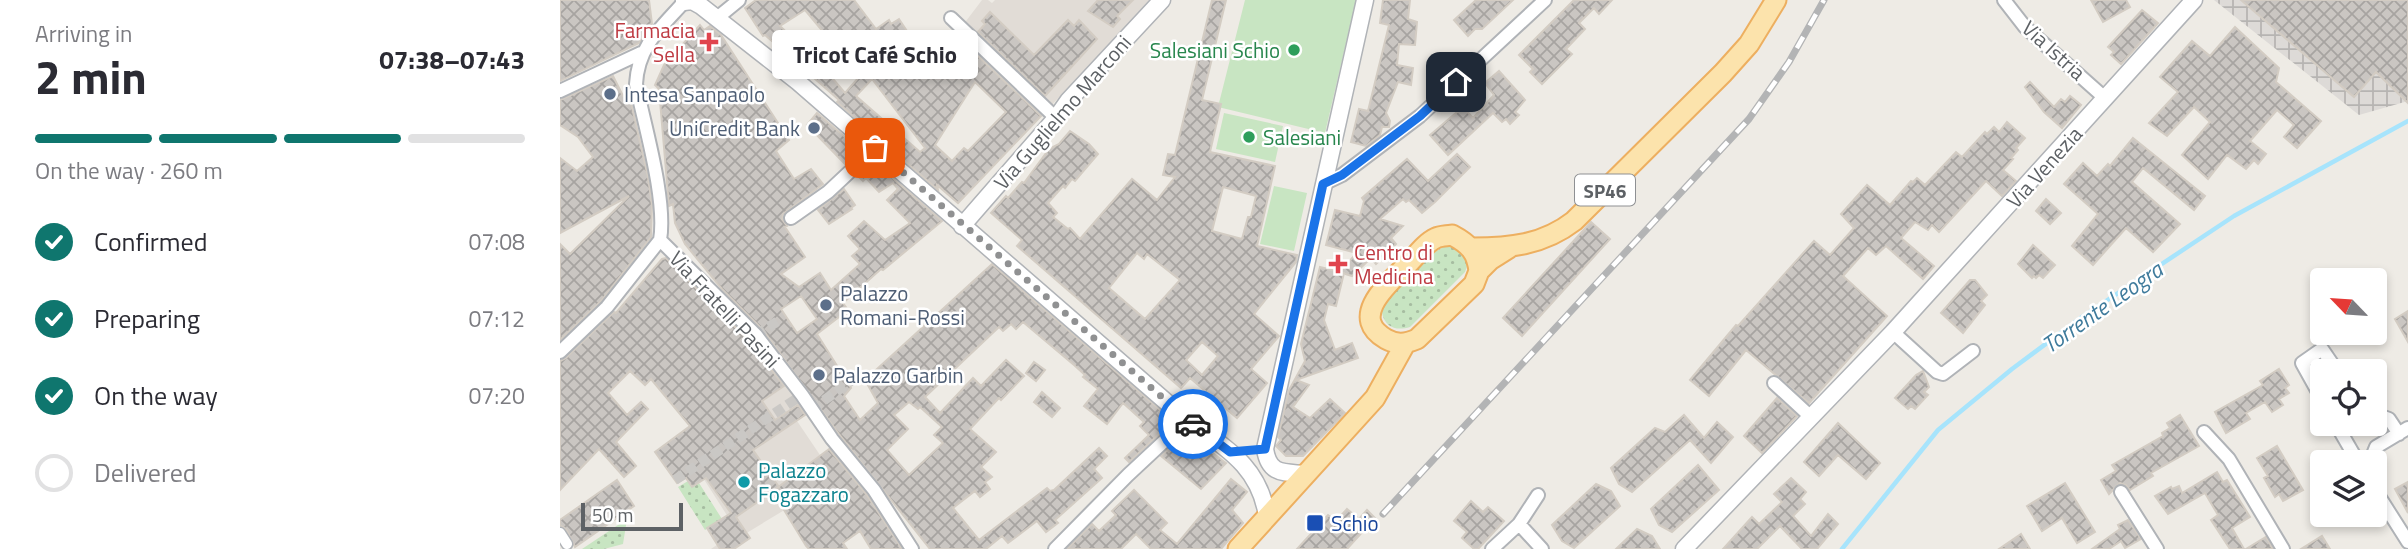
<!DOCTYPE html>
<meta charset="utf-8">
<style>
body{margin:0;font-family:"Titillium Web",sans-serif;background:#f7f7f7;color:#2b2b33;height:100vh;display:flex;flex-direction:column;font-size:26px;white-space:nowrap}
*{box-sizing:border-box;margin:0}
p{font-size:23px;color:#7c7c81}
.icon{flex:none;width:38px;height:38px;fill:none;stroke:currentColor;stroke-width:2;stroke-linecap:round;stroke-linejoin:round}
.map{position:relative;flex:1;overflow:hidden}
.sheet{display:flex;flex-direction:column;background:#fff;width:560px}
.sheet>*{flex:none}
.needle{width:46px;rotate:295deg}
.controls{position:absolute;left:1750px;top:268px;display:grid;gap:14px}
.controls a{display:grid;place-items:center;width:77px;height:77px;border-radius:7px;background:#fff;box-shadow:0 4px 10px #0003;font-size:35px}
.scale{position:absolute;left:21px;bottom:18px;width:102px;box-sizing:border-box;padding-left:7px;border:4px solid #5d6165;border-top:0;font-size:19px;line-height:24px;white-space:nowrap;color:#5d6165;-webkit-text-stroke:5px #fff;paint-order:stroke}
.pin{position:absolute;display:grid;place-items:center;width:60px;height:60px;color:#fff;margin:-30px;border-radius:14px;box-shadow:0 4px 10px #0006}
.courier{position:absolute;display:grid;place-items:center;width:70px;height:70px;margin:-35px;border:5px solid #1a73e8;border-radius:50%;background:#fff;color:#222;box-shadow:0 2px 9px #0007}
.bubble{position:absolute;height:49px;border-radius:7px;background:#fff;box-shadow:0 4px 10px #0003;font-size:23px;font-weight:700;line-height:49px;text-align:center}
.summary em{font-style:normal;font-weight:700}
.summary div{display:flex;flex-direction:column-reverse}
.summary{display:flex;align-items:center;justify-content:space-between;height:119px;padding:0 35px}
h1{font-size:46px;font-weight:700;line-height:52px}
.bar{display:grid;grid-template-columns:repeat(4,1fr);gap:10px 7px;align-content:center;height:84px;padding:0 35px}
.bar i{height:9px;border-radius:5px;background:#e1e1e2}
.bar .current{background:#0f766e}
.bar p{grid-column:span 4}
ol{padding:0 35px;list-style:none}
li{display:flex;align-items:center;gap:21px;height:77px}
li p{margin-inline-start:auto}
li .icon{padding:7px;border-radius:50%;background:#0f766e;color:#fff;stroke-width:4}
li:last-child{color:#7c7c81}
li i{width:38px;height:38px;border:4px solid #e1e1e2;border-radius:50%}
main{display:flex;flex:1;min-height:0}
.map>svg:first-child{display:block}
.industrial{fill:url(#industrial-grid)}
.education{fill:#e1dcd6}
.green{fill:url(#green-dots)}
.pitch{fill:#c8e5c2}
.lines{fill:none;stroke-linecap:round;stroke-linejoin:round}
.stream{stroke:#a7e4fc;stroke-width:4.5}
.building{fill:url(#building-cross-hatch);stroke:#d3ccc3;stroke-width:2;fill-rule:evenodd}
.pedestrian-tunnel{stroke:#cac8c5;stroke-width:10;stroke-dasharray:10 5;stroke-linecap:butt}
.pedestrian-casing{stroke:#b0b3b7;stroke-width:13}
.minor-casing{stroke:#b0b3b7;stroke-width:16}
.tertiary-casing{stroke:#b0b3b7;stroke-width:19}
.primary-casing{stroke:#edaf60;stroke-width:23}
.pedestrian{stroke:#fff;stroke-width:10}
.minor{stroke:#fff;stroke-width:12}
.tertiary{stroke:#fff;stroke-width:16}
.primary{stroke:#fce3ac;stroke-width:19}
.rail-casing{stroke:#b3b4b5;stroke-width:7}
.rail{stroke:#fff;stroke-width:4.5;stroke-dasharray:13;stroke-linecap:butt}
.done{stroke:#909192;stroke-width:7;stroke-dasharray:0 12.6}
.route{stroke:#1a73e8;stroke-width:9}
.health-dot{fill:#e0444e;stroke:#fff;stroke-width:2.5}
.leisure-dot{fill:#2e9e5b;stroke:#fff;stroke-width:2.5}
.service-dot{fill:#5c6f8a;stroke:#fff;stroke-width:2.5}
.culture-dot{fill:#0f9aa8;stroke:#fff;stroke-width:2.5}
.transit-dot{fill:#1a4fb4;stroke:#fff;stroke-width:2.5}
.labels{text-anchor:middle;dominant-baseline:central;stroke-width:5;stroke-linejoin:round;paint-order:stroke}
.shield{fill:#fff;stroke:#8e9093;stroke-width:2}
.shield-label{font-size:19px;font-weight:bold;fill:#5d6165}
.health-label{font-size:21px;fill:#be3a42;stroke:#fff;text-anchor:end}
.leisure-label{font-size:21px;fill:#27864d;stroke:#fff;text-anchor:end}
.street-label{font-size:21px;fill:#5d6165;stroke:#fff}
.service-label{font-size:21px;fill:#4e5e75;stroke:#fff;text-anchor:start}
.culture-label{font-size:21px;fill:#0d838f;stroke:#fff;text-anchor:start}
.transit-label{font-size:21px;fill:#164399;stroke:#fff;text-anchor:start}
.water-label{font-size:23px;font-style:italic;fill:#3f7b9c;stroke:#fff}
</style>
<main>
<section class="sheet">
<div class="summary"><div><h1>2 min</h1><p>Arriving in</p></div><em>07:38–07:43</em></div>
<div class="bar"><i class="current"></i><i class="current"></i><i class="current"></i><i></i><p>On the way · 260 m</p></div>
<ol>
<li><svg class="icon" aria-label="check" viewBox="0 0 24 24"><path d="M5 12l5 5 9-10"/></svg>Confirmed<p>07:08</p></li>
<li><svg class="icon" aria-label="check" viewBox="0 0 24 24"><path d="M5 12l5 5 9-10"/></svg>Preparing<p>07:12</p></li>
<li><svg class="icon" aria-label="check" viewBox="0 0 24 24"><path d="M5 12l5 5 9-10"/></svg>On the way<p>07:20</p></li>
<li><i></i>Delivered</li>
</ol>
</section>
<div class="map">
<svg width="1848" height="549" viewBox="0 0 1848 549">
<defs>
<pattern id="industrial-grid" width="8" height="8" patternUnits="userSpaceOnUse" patternTransform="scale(1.75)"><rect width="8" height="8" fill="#dddad7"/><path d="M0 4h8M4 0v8" fill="none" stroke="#b6b4b2"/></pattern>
<pattern id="green-dots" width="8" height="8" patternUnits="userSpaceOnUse" patternTransform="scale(1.75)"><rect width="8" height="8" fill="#c8e5c2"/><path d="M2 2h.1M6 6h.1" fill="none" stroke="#a6bda1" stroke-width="1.8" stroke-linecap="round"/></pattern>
<pattern id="building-cross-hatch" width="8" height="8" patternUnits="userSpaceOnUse" patternTransform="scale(1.75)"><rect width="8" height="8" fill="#cac6c2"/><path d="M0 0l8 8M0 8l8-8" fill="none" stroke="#a7a4a1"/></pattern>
</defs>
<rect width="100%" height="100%" fill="#eeebe5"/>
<path class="industrial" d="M1654,0H1848V101L1799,115Z"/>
<path class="education" d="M422,0H428L432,3L435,0H591L487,110L400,29Z
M227,385L247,413L237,421L260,455L255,459L262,469L246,497L160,549H151L177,531L138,470L178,418Z"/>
<path class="green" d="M892,244L903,249L908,264L905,272L850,327C837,331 825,328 822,313C823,297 875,245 892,244Z
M128,481L132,487L139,483L162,519L145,530L118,487Z
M67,519L63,544L44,549H22Z"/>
<path class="pitch" d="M685,0H796L765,133L658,107Z
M664,113L723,126L715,162L656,149Z
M714,186L747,193L734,251L700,244Z"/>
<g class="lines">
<path class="stream" d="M1282,549L1378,430L1452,369L1522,317L1674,216L1848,121"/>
</g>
<path class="building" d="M0,0H89L92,24L79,43L0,81Z
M196,0H294L316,29L329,20L331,24L339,19L351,37L357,32L374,58L395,34L481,116L398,203L377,185L378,190L277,102L279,100L205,35L203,36L185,8ZM245,10L300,76L285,93L244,45L242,47L220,26ZM312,79L365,148L360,152L296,96ZM415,82L446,112L408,151L404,148L392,161L375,145Z
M538,0H573L557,16L560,19L553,27L528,11Z
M652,0H666L642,100L661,104L650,152L715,166L697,246L737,255L736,262L694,314L719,336L691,369L707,383L677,418L630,378L621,388L457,246L462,240L431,213L446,196L448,198L462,182L464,183L489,149L499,144L510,131L529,144L538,154L515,181L512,179L505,188L503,186L488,203L497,213L493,217L508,229L510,228L520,239L572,179L597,200L615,177L603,175L608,154L615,155ZM663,187L696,196L691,217H688L682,239L652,231ZM577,253L584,259L587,254L620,280L585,319L549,288ZM642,342L658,356L642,375L626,360Z
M823,0H850L848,19L857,22L855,45L839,44L837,65L853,68L851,85L838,82L826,113L830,121L829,127H822L820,135L806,146L791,142L799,109L808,111L829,25L820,23Z
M916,0H953L922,29H915L908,36L894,20Z
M1014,0H1052L1039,14L1034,8L1019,23L1025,29L1006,49L1012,54L982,84L970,72L973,69L959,55Z
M1531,0H1566L1570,7L1543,22Z
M1681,0H1848V103L1816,72L1794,97Z
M1582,10L1598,23L1561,64L1551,55L1554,52L1548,47Z
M430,12L474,55L508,20L514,26L519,20L537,39L485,96L418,32L425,24L422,21Z
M140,25L144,30L150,26L161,35L229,140L216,151L234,179L251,169L263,184L223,214L222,219L227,226L225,227L245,257L221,274L239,287L260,273L271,290L300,264L292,256L300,249L288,236L304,221L325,240L350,223L327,200L338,189L333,183L319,192L306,178L303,181L298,176L313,161L382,221L323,270L321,269L283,303L288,310L257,334L291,388L284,396L300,420L318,403L305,380L432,264L613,421L569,462L565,458L589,435L580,426L584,422L563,403L547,424L524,406L538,389L523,377L525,375L514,365L463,322L456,329L451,324L443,331L439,327L365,397L380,413L413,378L421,386L446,360L464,376L441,400L439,398L410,429L436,452L421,467L432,477L425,482L430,489L420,497L415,491L393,508L419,540L487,488L490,491L494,490L539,448L547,456L534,469L542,478L495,520L498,523L486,532L477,521L448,543L442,536L426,549H370L279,434L203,330L162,289L125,244L115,223L113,204L109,206L99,89L95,85L104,65ZM241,296L257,319L237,333L221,309ZM349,402L358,409L360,407L382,427L374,435L383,443L349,475L327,450L348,429L334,415Z
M1675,27L1719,68L1716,82L1761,121L1737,148L1724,137L1734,125L1717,110L1690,141L1706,154L1698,164L1694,160L1686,169L1667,155L1648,179L1622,155L1650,122L1634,107L1607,136L1589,123L1618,92L1600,77L1632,41L1650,56Z
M874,57L895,62L892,74L872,70Z
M939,71L965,100L955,112L959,115L950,124L946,119L942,122L933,113L888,155L870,135L903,107L913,118L934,95L925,83Z
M53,76L63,96L69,94L88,177L92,205L91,237L41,301L0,340V244L10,254L69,196L0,233V158L17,171L33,157L18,137L0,125V100Z
M1470,82L1494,107L1501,99L1505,102L1510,96L1521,105L1502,128L1484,112L1465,87Z
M257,113L300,150L285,164L247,125Z
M1447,122L1465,138L1456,148L1458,150L1451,158L1453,159L1443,170L1456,181L1442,196L1426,181L1379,232L1372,225L1368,230L1355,222L1341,238L1374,266L1363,279L1326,246L1316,255L1308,248L1283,276L1327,316L1249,403L1186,350L1149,396L1130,380L1176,325L1178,326L1254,241L1270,255L1294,228L1281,214L1307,185L1330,205L1351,181L1353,182L1357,178L1365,185L1396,152L1402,157L1425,132L1427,134L1434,127L1439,132Z
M1573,138L1645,196L1634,210L1583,168L1572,182L1620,224L1593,252L1566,228L1533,265L1512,246L1538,214L1504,184L1523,163L1537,176L1548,164L1550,166Z
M897,154L910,167L875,202L862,213L849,200L846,202L843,199L820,219L843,226L831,238L836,244L816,264L811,258L792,276L779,272L797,253L766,245L775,210L800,216L804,201L802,198L847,159L868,181Z
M284,189L295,205L291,208L292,209L269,224L258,210Z
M1486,199L1501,213L1490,224L1476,211Z
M1031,222L1050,239L962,336L943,318Z
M1473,245L1495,265L1483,278L1479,275L1476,278L1474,276L1472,278L1458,264Z
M106,258L189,341L224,386L202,401L215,420L238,405L245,415L193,450L219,487L176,517L190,538L174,549H160L147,528L171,513L146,478L132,487L126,478L117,483L95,452L130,426L91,379L85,385L70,371L48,393L67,415L81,402L88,409L56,442L76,466L64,477L39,449L0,490V361L6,358L54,312L56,313L102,259Z
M760,267L784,273L776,306L768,304L764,320L775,350L792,343L798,358L736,380L749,385L733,407L750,418L770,399L785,413L743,456H726L716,446L721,440L718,437L729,390L745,361L741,344Z
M1410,280H1415L1427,295L1421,301L1425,305L1403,333L1381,313Z
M1848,311V342L1835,319Z
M474,362L485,370L476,381L466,373Z
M1719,369L1729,385L1725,388L1729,393L1719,399L1723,405L1712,412L1705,402L1686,413L1690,419L1666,433L1655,412L1703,385L1700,381Z
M1363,371L1369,387L1364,392L1368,395L1355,409L1351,406L1348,409L1335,398L1356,375Z
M482,392L500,408L492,417L474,402Z
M1217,398L1237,416L1202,453L1184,436Z
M1124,415L1144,438L1157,422L1173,437L1151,463L1130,440L1072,492L1059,484L1051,468L1095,428L1105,432Z
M1620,415L1639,446L1591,473L1593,476L1570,490L1566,485L1560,483L1549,494L1541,480L1556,471L1552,465L1603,436L1602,433L1610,428L1607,423Z
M1278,423L1320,463L1306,479L1278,455L1259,476L1244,462Z
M626,433L666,463L641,489L601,456Z
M1717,446L1743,490L1723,501L1719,494L1715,497L1704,478L1708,476L1697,458Z
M269,449L307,495L342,549H311L300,531L283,543L287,549H249L246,546L224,510L230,507L217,488Z
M1138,465L1159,490L1112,532L1099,525L1091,509Z
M1657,472L1663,482L1667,480L1690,517L1672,528L1684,549H1670L1651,520L1658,515L1645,493L1608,514L1595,496L1611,487L1612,489L1619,486L1622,493Z
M1231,478L1246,492L1240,499L1245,504L1233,516L1251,536L1268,514L1278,524L1257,549H1242L1220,526L1197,549H1163L1192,517L1199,524L1222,502L1214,494Z
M671,479L687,492L672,510L683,523L661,549H591L576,534L561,549H507L532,524L539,531L556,515L552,511L574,490L607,523L600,530L617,544Z
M57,480L74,506L15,547L6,529L0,525V520Z
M1848,482V513L1835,489Z
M1505,483L1535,532L1517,543L1502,518L1482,531L1467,506Z
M1036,484L1051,491L1060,506L1014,548L1002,541L992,525Z
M911,501L923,512L928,507L944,521L918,549H914L902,538L907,532L894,521Z
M787,509L799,519L807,510L815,518L787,549H737L768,515L776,521Z
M1568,520L1581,539L1565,548L1561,541L1549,549H1532L1560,529L1558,525Z
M1077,529L1092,536L1100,549H1056Z
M1461,534L1470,549H1439Z
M1762,536L1770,549H1741Z
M1706,537L1713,549H1686Z"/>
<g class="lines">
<path class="pedestrian-tunnel" d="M196,335L218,321
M252,409L295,378
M115,480L242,395"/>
<g class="pedestrian-casing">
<path id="pedestrian" d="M0,533L7,544"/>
</g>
<g class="minor-casing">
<path id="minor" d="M1444,0L1465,27L1546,99
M157,18L179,0
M391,18L496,118
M0,91L81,53
M763,184L782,175L860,116L985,0
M231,218L268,192L315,148
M100,240L196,335L242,395L272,439L314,490L352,549
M100,240C107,200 84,124 76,84C78,46 100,29 124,2
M1333,332L1377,372L1383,374L1413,351
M0,352L47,307L100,240
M1214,383L1251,417
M1762,399L1742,363L1762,349L1777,371
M1815,414L1829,419L1839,434
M1776,424L1798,462
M1644,432L1669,459L1723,549
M1810,462L1816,447L1848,428
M1815,490L1848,542
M1561,492L1597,549
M959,524L978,495
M495,549L568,475L627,420
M932,549L959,524L982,549"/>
</g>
<g class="tertiary-casing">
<path id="tertiary" d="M124,0V2L132,1L141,6L238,82L627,420C665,448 699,465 707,516
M402,226L496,118L508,101L602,0
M745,474C723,472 709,475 705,449L805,0
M1124,549L1333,332L1634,0"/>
</g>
<g class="primary-casing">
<path id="primary" d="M912,248C950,248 983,245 1014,221L1163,73L1189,44L1216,0
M919,271C917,252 909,244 892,235C887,236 880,236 876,238C865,243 856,256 847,265C830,282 787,317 826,339C837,345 845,344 857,339L914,284L919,271L930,260L949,248
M678,549L815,398L845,344"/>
</g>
<use href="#pedestrian" class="pedestrian"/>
<use href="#minor" class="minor"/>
<use href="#tertiary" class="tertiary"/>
<use href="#primary" class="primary"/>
<g class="rail-casing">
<path id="rail" d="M823,514L1189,119L1229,62L1264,0"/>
</g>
<use href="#rail" class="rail"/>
</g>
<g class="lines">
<path class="done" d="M315,148L633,424"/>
<path class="route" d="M633,424L670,452L705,449L763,184L782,175L860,116L896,82"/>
</g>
<g class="health-dot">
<path d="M145.5 31.5h7v7h7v7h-7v7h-7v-7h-7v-7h7z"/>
<path d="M774.5 253.5h7v7h7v7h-7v7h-7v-7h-7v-7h7z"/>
</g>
<g class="leisure-dot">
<circle cx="734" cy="50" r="7"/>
<circle cx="689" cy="137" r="7"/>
</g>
<g class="service-dot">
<circle cx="50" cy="94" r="7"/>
<circle cx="254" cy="128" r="7"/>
<circle cx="266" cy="305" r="7"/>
<circle cx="259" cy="375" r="7"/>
</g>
<circle class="culture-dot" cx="184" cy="482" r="7"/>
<rect class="transit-dot" x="746" y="514" width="18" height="18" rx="3.5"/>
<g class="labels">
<rect class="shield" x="1015" y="174.5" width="60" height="31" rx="5"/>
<g class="shield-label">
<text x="1045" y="190">SP46</text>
</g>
<g class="health-label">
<text x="135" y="30">Farmacia<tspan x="135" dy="24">Sella</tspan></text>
<text x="794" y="252" text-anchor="start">Centro di<tspan x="794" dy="24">Medicina</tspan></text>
</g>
<g class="leisure-label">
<text x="720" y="50">Salesiani Schio</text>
<text x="703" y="137" text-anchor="start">Salesiani</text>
</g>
<g class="street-label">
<text transform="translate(1494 50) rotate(42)">Via Istria</text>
<text transform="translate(502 112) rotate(-49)">Via Guglielmo Marconi</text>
<text transform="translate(1484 167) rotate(-48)">Via Venezia</text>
<text transform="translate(165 309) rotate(47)">Via Fratelli Pasini</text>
</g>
<g class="service-label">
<text x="64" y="94">Intesa Sanpaolo</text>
<text x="240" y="128" text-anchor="end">UniCredit Bank</text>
<text x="280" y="293">Palazzo<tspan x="280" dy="24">Romani-Rossi</tspan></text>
<text x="273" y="375">Palazzo Garbin</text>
</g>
<g class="culture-label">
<text x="198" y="470">Palazzo<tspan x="198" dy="24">Fogazzaro</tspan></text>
</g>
<g class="transit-label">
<text x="771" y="523">Schio</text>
</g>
<g class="water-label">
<text transform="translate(1542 307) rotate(-35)">Torrente Leogra</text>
</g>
</g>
</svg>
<div class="controls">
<a><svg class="needle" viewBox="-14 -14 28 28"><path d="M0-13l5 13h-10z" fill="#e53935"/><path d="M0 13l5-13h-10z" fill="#7c7c81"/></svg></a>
<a><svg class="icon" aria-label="locate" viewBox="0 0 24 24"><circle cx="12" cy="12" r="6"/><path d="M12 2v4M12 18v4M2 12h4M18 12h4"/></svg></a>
<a><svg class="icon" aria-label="layers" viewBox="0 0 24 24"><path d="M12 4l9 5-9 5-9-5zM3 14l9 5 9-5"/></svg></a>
</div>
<div class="scale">50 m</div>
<div class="pin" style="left:315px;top:148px;background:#ea580c"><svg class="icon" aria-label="bag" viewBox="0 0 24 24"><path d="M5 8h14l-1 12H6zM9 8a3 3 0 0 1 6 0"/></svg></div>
<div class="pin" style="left:896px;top:82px;background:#1f2937"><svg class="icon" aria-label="home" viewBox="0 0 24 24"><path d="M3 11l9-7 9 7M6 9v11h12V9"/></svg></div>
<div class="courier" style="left:633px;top:424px"><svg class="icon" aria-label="car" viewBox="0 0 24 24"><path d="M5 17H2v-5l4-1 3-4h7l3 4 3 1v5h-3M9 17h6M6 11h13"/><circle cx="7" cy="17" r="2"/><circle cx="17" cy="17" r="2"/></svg></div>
<div class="bubble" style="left:212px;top:30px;width:206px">Tricot Café Schio</div>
</div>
</main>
